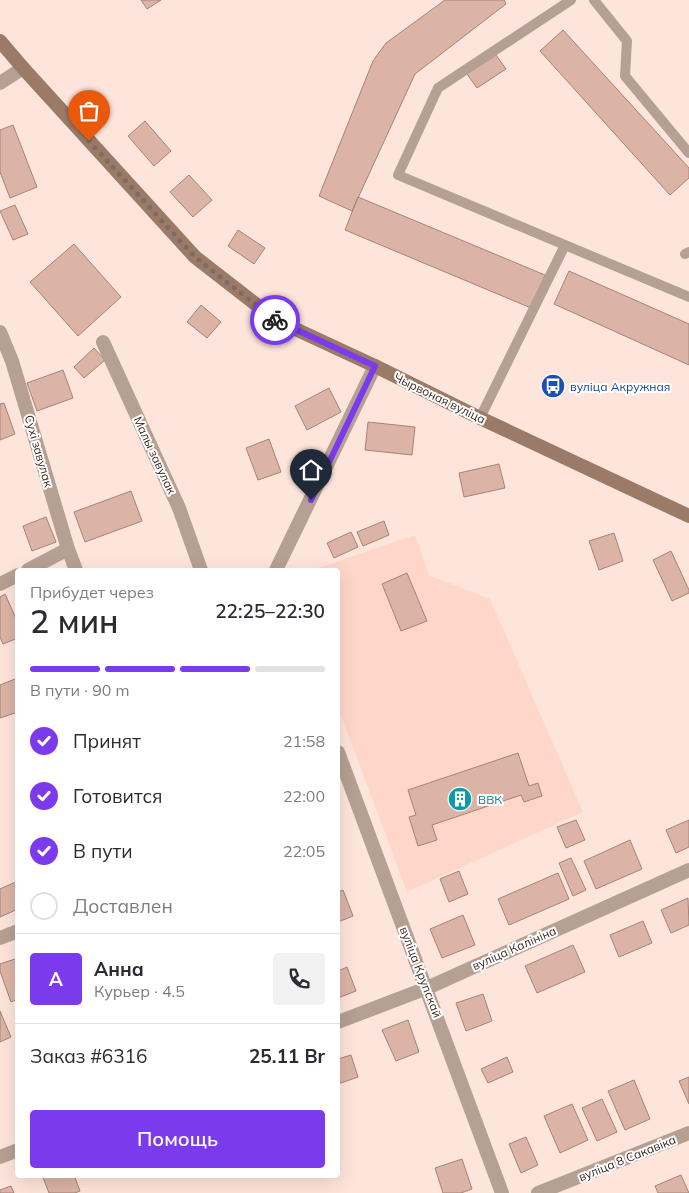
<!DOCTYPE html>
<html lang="ru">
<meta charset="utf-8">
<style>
body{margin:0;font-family:Mulish,sans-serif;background:#f2f2f3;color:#2b2b33;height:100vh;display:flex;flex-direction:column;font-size:19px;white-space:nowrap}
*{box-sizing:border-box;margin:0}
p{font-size:16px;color:#7c7c81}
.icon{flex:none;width:28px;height:28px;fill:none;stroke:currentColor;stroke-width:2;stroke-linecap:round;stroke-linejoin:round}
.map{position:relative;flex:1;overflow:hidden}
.sheet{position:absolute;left:15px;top:568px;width:325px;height:610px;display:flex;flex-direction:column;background:#fff;border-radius:5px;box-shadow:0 5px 20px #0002}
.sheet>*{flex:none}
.pin{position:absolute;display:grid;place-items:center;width:42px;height:42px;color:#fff;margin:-51px -21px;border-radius:50% 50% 50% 0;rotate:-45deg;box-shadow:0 0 5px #0007}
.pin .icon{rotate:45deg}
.courier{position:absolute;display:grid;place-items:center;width:50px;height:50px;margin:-25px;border:4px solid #7c3aed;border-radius:50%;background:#fff;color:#222;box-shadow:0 1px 6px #0007}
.head em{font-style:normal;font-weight:600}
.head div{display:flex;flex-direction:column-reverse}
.head{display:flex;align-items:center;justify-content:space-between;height:85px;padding:0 15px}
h1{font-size:32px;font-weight:600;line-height:38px}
.bar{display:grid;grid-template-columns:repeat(4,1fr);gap:8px 5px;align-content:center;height:60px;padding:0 15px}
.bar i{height:6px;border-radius:4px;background:#e1e1e2}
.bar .current{background:#7c3aed}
.bar p{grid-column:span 4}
.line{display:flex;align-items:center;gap:12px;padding:0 15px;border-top:1px solid #e1e1e2}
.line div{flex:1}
.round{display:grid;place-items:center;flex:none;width:52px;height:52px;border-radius:5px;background:#f2f2f3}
ol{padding:0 15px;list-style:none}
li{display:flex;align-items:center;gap:15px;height:55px}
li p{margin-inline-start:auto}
li .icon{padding:5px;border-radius:50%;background:#7c3aed;color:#fff;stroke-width:4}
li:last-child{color:#7c7c81}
li i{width:28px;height:28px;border:2px solid #e1e1e2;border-radius:50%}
.action{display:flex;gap:10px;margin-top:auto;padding:10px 15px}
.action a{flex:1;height:58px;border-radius:5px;background:#7c3aed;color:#fff;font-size:20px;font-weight:600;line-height:58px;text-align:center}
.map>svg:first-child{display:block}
.built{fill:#fed7c9}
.building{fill:#dbb4a6;stroke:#a78375}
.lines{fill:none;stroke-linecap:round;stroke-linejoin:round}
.service{stroke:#b6a093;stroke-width:10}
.minor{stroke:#b6a093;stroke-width:14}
.tertiary{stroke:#b6a093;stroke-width:14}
.secondary{stroke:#9b7b68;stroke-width:14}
.done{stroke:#7d6b64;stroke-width:5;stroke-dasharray:0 9}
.route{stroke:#7c3aed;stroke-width:6}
.labels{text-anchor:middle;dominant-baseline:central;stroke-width:4;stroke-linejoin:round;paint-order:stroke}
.transit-label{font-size:12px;fill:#164399;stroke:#fff;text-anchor:start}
.street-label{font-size:12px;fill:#382923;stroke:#fff}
.culture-label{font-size:12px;fill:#0d838f;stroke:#fff;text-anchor:start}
</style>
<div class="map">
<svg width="689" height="1193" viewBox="0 0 689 1193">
<rect width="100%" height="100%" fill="#fee5dc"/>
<path class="built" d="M415,535L429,575L490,599L583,812L407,892L338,707V570H313Z"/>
<path class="building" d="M141,0H161L147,9Z
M445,0H504L506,4L415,74L352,211L319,196L373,61L386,43Z
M563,30L689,168V178L670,195L540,51Z
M496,55L506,69L477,88L467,74Z
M145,121L171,151L154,166L128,136Z
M13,125L37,187L10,198L0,172V130Z
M189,175L212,200L193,217L170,192Z
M358,197L545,275L531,308L345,230Z
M15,205L28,234L13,240L0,211Z
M238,230L265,248L254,264L228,246Z
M74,244L121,297L78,336L30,282Z
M569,271L689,324V365L554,304Z
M201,305L221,322L207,338L187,322Z
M94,348L105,360L84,378L74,367Z
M63,370L73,398L37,411L27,383Z
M329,388L341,412L307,430L295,406Z
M4,403L15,434L0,440V404Z
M368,422L415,427L412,455L365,450Z
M269,439L281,472L258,480L246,448Z
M499,464L505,488L464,497L459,473Z
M131,491L142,521L85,542L74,512Z
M46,517L56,542L32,551L23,526Z
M384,521L389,535L363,546L357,532Z
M351,532L358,547L334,558L327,543Z
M614,533L623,561L599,570L589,541Z
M671,551L689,590V593L672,601L653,560Z
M407,573L427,621L401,631L382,584Z
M5,594L18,623V638L3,644L0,637V597Z
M15,679L18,686V712L0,718V685Z
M518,753L529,786L538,783L542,796L524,802L521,795L432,825L437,840L418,846L409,817L416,815L408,790Z
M576,820L585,840L566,848L557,827Z
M689,820V847L676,853L666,830Z
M630,840L642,869L596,889L584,861Z
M571,858L586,890L573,896L559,863Z
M459,871L468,894L449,902L440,879Z
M558,873L569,899L509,925L498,899Z
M18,881V909L0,917V889Z
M343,890L353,916L338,922V892Z
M688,898L689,925L671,933L661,910Z
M463,915L475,945L442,958L430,929Z
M643,921L652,943L619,957L610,935Z
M573,945L585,972L537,993L525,966Z
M18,958V999L11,1002L0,971V964Z
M347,967L356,991L338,998V971Z
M483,994L492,1021L466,1031L456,1003Z
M0,1011L11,1037L0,1042Z
M408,1020L419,1052L396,1061L382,1030Z
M351,1055L358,1077L338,1084V1059Z
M507,1057L513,1072L488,1083L481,1069Z
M689,1077V1104L679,1081Z
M634,1080L650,1119L625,1130L608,1091Z
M602,1099L617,1132L597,1141L582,1108Z
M572,1104L588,1140L560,1153L544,1116Z
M526,1137L538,1165L521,1173L509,1144Z
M462,1159L472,1189L461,1193H443L435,1168Z
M42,1175H74L80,1191L75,1193H49Z
M681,1175L689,1193H658L655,1186Z
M11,1186L14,1193H0V1190Z"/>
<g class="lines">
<path class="service" d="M571,0L438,88L398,175L689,297
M594,0L627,41L625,76L689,153
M685,254L689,252
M480,418L565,245"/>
<path class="minor" d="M0,332L12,361L68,549L76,570
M103,342L179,508L201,570
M28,570L68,549
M276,570L375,366
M0,584L18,575
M338,752L502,1193
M0,938L18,931
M338,1022L427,988L689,870
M0,1157L18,1150
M538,1193L689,1133"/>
<path class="tertiary" d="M0,83L23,68"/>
<path class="secondary" d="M0,41L23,68L195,257L276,320L375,366L480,418L689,516"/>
</g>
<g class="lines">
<path class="done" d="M89,141L195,257L275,320"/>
<path class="route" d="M275,320L375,366L311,500"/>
</g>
<defs>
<g id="bus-disc" transform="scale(1.25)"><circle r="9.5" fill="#1a4fb4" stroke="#fff"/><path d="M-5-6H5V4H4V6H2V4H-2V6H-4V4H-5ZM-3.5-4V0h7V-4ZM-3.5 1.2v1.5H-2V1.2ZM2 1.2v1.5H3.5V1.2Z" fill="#fff"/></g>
<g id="building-disc" transform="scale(1.25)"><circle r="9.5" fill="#0f9aa8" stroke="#fff"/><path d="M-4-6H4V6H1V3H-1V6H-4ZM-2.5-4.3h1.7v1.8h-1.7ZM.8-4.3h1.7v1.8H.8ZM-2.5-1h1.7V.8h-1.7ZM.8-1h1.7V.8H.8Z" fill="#fff"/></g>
</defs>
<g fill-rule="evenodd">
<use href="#bus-disc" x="553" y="386"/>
<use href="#building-disc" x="460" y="799"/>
</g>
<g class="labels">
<g class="transit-label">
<text x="570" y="386">вуліца Акружная</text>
</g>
<g class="street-label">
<text transform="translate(440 398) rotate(26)">Чырвоная вуліца</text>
<text transform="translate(39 451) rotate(74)">Сухі завулак</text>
<text transform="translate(155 455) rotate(65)">Малы завулак</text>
<text transform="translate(514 948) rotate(-24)">вуліца Калініна</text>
<text transform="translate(421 972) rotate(69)">вуліца Крупскай</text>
<text transform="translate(627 1158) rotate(-22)">вуліца 8 Сакавіка</text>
</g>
<g class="culture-label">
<text x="478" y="799">ВВК</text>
</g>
</g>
</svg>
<div class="pin" style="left:89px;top:141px;background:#ea580c"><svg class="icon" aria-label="bag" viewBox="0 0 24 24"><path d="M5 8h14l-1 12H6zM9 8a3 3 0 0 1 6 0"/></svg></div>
<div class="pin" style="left:311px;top:500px;background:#1f2937"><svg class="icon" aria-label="home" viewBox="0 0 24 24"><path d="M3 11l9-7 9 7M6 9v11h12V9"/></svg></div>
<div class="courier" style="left:275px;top:320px"><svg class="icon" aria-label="bike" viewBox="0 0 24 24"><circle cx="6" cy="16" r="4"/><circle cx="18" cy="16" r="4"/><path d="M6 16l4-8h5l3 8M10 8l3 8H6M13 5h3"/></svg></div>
<section class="sheet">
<div class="head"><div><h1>2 мин</h1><p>Прибудет через</p></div><em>22:25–22:30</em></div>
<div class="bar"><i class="current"></i><i class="current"></i><i class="current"></i><i></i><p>В пути · 90 m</p></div>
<ol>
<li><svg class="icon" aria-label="check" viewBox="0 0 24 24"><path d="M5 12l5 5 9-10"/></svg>Принят<p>21:58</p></li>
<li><svg class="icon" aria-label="check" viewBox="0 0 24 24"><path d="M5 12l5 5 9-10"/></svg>Готовится<p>22:00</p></li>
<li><svg class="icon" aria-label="check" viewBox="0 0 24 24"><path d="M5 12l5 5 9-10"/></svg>В пути<p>22:05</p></li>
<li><i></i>Доставлен</li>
</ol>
<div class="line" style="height:90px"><b class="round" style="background:#7c3aed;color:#fff">А</b><div><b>Анна</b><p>Курьер · 4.5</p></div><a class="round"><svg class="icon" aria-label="phone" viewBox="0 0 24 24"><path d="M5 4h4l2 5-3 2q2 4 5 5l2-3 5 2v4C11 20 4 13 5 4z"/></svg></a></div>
<div class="line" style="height:65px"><div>Заказ #6316</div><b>25.11 Br</b></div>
<div class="action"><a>Помощь</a></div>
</section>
</div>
